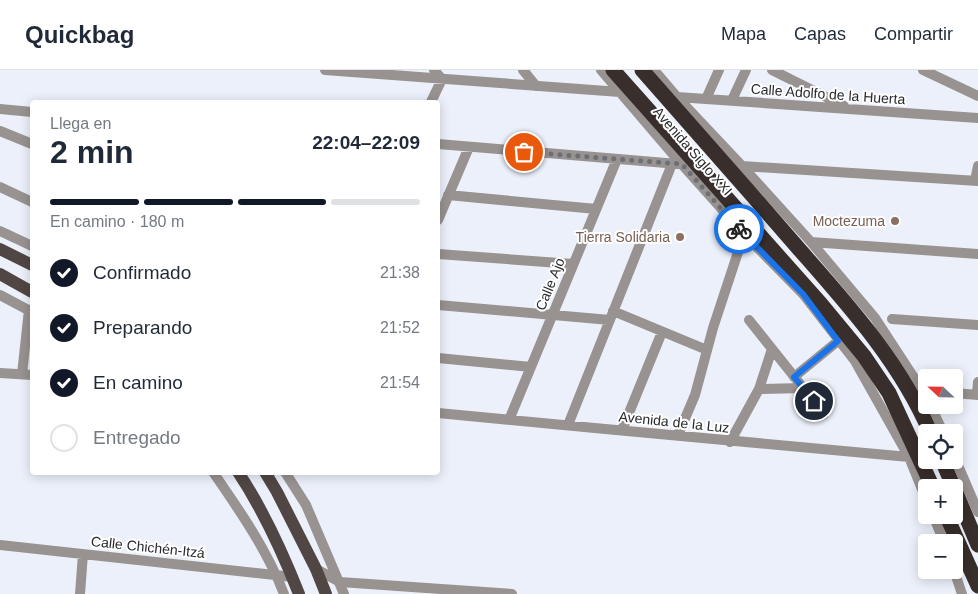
<!DOCTYPE html>
<html lang="es">
<meta charset="utf-8">
<style>
body{margin:0;font-family:Helvetica,sans-serif;background:#f2f2f3;color:#1f2937;height:100vh;display:flex;flex-direction:column;font-size:19px;white-space:nowrap}
*{box-sizing:border-box;margin:0}
p{font-size:16px;color:#747a83}
.icon{flex:none;width:28px;height:28px;fill:none;stroke:currentColor;stroke-width:2;stroke-linecap:round;stroke-linejoin:round}
.map{position:relative;flex:1;overflow:hidden}
.sheet{position:absolute;left:30px;top:30px;width:410px;height:375px;display:flex;flex-direction:column;background:#fff;border-radius:5px;box-shadow:0 2px 12px #0003}
.sheet>*{flex:none}
.needle{width:32px;rotate:292deg}
.tools{position:absolute;left:918px;top:299px;display:grid;gap:10px}
.tools a{display:grid;place-items:center;width:45px;height:45px;border-radius:5px;background:#fff;box-shadow:0 2px 12px #0003;font-size:25px}
.pin{position:absolute;display:grid;place-items:center;width:42px;height:42px;color:#fff;margin:-21px;border:2px solid #fff;border-radius:50%;box-shadow:0 1px 5px #0007}
.courier{position:absolute;display:grid;place-items:center;width:50px;height:50px;margin:-25px;border:4px solid #1a73e8;border-radius:50%;background:#fff;color:#222;box-shadow:0 1px 6px #0007}
.summary em{font-style:normal;font-weight:700}
.summary div{display:flex;flex-direction:column-reverse}
.summary{display:flex;align-items:center;justify-content:space-between;height:85px;padding:0 20px}
h1{font-size:32px;font-weight:700;line-height:38px}
.bar{display:grid;grid-template-columns:repeat(4,1fr);gap:8px 5px;align-content:center;height:60px;padding:0 20px}
.bar i{height:6px;border-radius:4px;background:#e0e1e3}
.bar .on{background:#111827}
.bar p{grid-column:span 4}
ol{padding:0 20px;list-style:none}
li{display:flex;align-items:center;gap:15px;height:55px}
li p{margin-inline-start:auto}
li .icon{padding:5px;border-radius:50%;background:#111827;color:#fff;stroke-width:4}
li:last-child{color:#747a83}
li i{width:28px;height:28px;border:2px solid #e0e1e3;border-radius:50%}
header{display:flex;align-items:center;gap:30px;box-sizing:border-box;height:70px;padding:0 25px;background:#fff;border-bottom:1px solid #e0e1e3}
header strong{font-size:24px}
nav{display:flex;gap:28px;margin-inline-start:auto;font-size:18px}
.map>svg:first-child{display:block}
.lines{fill:none;stroke-linecap:round;stroke-linejoin:round}
.minor{stroke:#989290;stroke-width:10}
.major{stroke:#504744;stroke-width:12}
.highway{stroke:#382e2b;stroke-width:15}
.done{stroke:#6d6f76;stroke-width:5;stroke-dasharray:0 9}
.route{stroke:#1a73e8;stroke-width:6}
.education-dot{fill:#8d6e63;stroke:#fff;stroke-width:2}
.labels{text-anchor:middle;dominant-baseline:central;stroke-width:4;stroke-linejoin:round;paint-order:stroke}
.street-label{font-size:14px;fill:#292a2e;stroke:#fff}
.education-label{font-size:14px;fill:#785e54;stroke:#fff;text-anchor:end}
</style>
<header>
<strong>Quickbag</strong>
<nav><a>Mapa</a><a>Capas</a><a>Compartir</a></nav>
</header>
<div class="map">
<svg width="978" height="524" viewBox="0 0 978 524">
<rect width="100%" height="100%" fill="#ebf0fb"/>
<g class="lines">
<path class="minor" d="M325,0L620,22
M523,0L536,16
M601,0L677,89L744,164L803,224L855,291L909,387L926,429
M654,0L677,27L742,96L811,172L875,248L926,326
M772,0L844,36
M923,0L978,26
M677,27L978,48
M706,29L719,0
M732,30L746,0
M431,32L442,9L434,0
M0,39L32,42
M0,61L32,74
M438,74L678,94
M740,97L742,96L978,111
M975,111L978,96
M0,117L32,132
M448,125L596,139
M438,150L469,77
M0,161L32,176
M811,172L978,184
M438,184L573,194
M0,225L32,242
M438,235L610,250
M613,241L707,280
M892,249L978,255
M749,250L824,344
M438,288L531,297
M0,303L32,305
M22,304L29,240
M794,307L838,271
M759,319L803,318
M954,323L978,325
M977,325L978,312
M930,335L943,362
M438,343C595,358 751,373 909,387
M509,350L617,89
M568,355L672,94
M622,360L662,262
M678,365L695,325L713,258L744,164
M730,372L759,319L772,279
M954,386L978,442
M213,402C240,441 267,480 284,524
M285,402L306,435L344,524
M933,445L944,472
M0,475L293,507
M316,499L340,512L512,524
M954,500L962,524
M80,524L83,484"/>
<path class="major" d="M0,179L32,195
M0,204L32,222
M238,402C264,441 282,481 299,524
M265,402L277,422L316,499L326,524"/>
<path class="highway" d="M613,0L821,234L864,286L889,323L933,418
M642,0C694,59 747,119 799,179C849,236 900,292 930,362
M942,390L954,418
M954,418L978,475
M946,445L978,516"/>
</g>
<g class="lines">
<path class="done" d="M524,82L682,94L739,159"/>
<path class="route" d="M739,159L803,224L838,271L794,307L814,331"/>
</g>
<g class="education-dot">
<circle cx="895" cy="151" r="5"/>
<circle cx="680" cy="167" r="5"/>
</g>
<g class="labels">
<g class="street-label">
<text transform="translate(828 24) rotate(4)">Calle Adolfo de la Huerta</text>
<text transform="translate(693 81) rotate(49)">Avenida Siglo XXI</text>
<text transform="translate(550 214) rotate(-68)">Calle Ajo</text>
<text transform="translate(674 352) rotate(6)">Avenida de la Luz</text>
<text transform="translate(148 477) rotate(6)">Calle Chichén-Itzá</text>
</g>
<g class="education-label">
<text x="885" y="151">Moctezuma</text>
<text x="670" y="167">Tierra Solidaria</text>
</g>
</g>
</svg>
<div class="tools">
<a><svg class="needle" viewBox="-14 -14 28 28"><path d="M0-13l5 13h-10z" fill="#e53935"/><path d="M0 13l5-13h-10z" fill="#747a83"/></svg></a>
<a><svg class="icon" aria-label="locate" viewBox="0 0 24 24"><circle cx="12" cy="12" r="6"/><path d="M12 2v4M12 18v4M2 12h4M18 12h4"/></svg></a>
<a>+</a>
<a>−</a>
</div>
<div class="pin" style="left:524px;top:82px;background:#ea580c"><svg class="icon" aria-label="bag" viewBox="0 0 24 24"><path d="M5 8h14l-1 12H6zM9 8a3 3 0 0 1 6 0"/></svg></div>
<div class="pin" style="left:814px;top:331px;background:#1f2937"><svg class="icon" aria-label="home" viewBox="0 0 24 24"><path d="M3 11l9-7 9 7M6 9v11h12V9"/></svg></div>
<div class="courier" style="left:739px;top:159px"><svg class="icon" aria-label="bike" viewBox="0 0 24 24"><circle cx="6" cy="16" r="4"/><circle cx="18" cy="16" r="4"/><path d="M6 16l4-8h5l3 8M10 8l3 8H6M13 5h3"/></svg></div>
<section class="sheet">
<div class="summary"><div><h1>2 min</h1><p>Llega en</p></div><em>22:04–22:09</em></div>
<div class="bar"><i class="on"></i><i class="on"></i><i class="on"></i><i></i><p>En camino · 180 m</p></div>
<ol>
<li><svg class="icon" aria-label="check" viewBox="0 0 24 24"><path d="M5 12l5 5 9-10"/></svg>Confirmado<p>21:38</p></li>
<li><svg class="icon" aria-label="check" viewBox="0 0 24 24"><path d="M5 12l5 5 9-10"/></svg>Preparando<p>21:52</p></li>
<li><svg class="icon" aria-label="check" viewBox="0 0 24 24"><path d="M5 12l5 5 9-10"/></svg>En camino<p>21:54</p></li>
<li><i></i>Entregado</li>
</ol>
</section>
</div>
